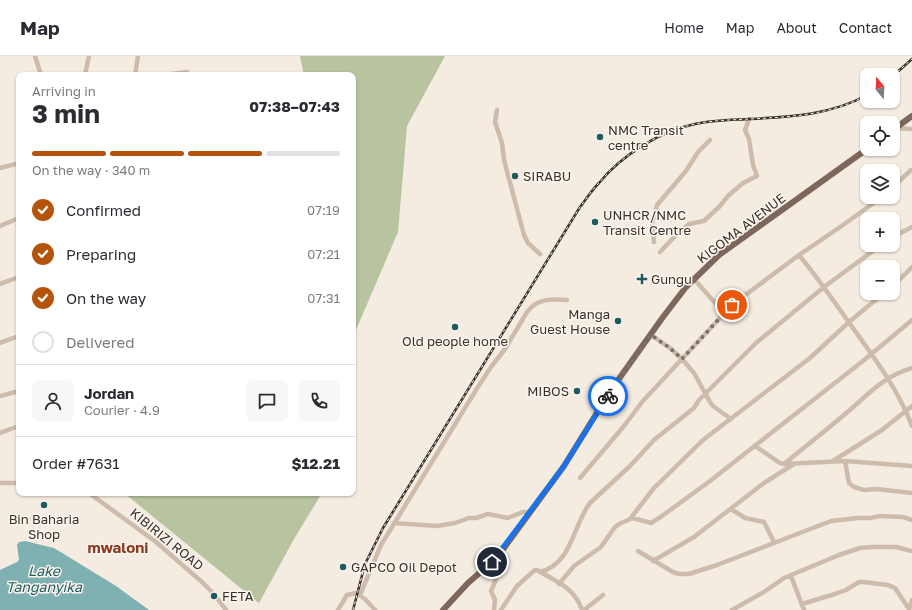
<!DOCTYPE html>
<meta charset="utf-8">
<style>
body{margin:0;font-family:"Golos Text",sans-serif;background:#f7f7f7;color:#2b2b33;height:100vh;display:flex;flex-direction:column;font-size:15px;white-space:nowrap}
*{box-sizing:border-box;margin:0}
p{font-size:13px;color:#7c7c81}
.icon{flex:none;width:22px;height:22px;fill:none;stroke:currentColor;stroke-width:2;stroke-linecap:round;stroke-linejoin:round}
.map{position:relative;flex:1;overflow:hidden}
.drawer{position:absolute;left:16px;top:16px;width:340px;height:424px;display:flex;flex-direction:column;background:#fff;border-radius:8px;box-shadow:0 1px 3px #0004}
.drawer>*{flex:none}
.needle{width:26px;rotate:342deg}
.controls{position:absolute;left:860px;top:12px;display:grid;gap:8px}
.controls a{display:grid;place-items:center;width:40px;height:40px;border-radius:8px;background:#fff;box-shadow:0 1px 3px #0004;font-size:20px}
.pin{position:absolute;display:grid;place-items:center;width:34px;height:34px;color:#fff;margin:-17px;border:2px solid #fff;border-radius:50%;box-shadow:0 1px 4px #0007}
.courier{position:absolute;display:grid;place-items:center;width:40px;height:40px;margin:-20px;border:3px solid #1a73e8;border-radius:50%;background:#fff;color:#222;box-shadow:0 1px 5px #0007}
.head em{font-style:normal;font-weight:700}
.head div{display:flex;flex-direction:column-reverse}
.head{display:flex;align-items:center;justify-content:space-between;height:68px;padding:0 16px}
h1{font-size:26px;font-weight:700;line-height:30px}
.bar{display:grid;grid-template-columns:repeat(4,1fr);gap:6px 4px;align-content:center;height:48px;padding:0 16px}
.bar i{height:5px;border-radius:3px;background:#e1e1e2}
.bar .on{background:#b45309}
.bar p{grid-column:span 4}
.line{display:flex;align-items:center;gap:10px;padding:0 16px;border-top:1px solid #e1e1e2}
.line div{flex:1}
.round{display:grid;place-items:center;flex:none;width:42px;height:42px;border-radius:8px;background:#f7f7f7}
ol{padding:0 16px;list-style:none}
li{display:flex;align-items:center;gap:12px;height:44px}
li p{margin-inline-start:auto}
li .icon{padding:4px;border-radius:50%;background:#b45309;color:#fff;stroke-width:4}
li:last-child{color:#7c7c81}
li i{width:22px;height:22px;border:2px solid #e1e1e2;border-radius:50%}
header{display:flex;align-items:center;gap:24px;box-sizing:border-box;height:56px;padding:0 20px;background:#fff;border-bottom:1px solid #e1e1e2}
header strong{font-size:19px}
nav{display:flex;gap:22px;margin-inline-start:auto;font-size:14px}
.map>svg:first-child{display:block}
.green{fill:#b8c4a0}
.water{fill:#7fb0b2}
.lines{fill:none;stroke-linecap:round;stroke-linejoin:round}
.minor{stroke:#cdbbac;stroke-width:4.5}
.major{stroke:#7d675c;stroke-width:6}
.rail-casing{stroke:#3b302b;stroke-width:2.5}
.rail{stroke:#fbf5ee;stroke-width:1;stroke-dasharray:3;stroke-linecap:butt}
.done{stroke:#7c716b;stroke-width:4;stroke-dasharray:0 7.2}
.route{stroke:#1a73e8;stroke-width:5}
.poi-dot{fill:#1f5a5e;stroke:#fbf5ee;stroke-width:1.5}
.labels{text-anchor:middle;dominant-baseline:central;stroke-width:3;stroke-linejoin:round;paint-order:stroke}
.poi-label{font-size:13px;fill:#3b302b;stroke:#fbf5ee;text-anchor:start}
.street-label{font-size:13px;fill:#3b302b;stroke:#fbf5ee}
.water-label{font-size:14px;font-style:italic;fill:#1f5a5e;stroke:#fbf5ee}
.quarter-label{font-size:15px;font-weight:bold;fill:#8c3b22;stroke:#fbf5ee}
</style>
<header>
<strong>Map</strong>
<nav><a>Home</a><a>Map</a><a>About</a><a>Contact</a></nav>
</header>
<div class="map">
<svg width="912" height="554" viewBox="0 0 912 554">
<rect width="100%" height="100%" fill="#f4ebe1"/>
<path class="green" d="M300,0H445L407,70L398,176L353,281V130L355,116L353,113V19H304Z
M124,437H322L294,483L259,547Z"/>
<path class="water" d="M25,485L54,492L116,530L149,554H0V514L17,506L19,504L17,489L19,486Z"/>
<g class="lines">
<path class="minor" d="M35,0L41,19
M85,19L89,0
M135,19L138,0
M164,19L187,16L189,19
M497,54L495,66L502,87L504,104L524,179L528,187L540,198
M896,72L912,73
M0,112L19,107
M893,131L911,114
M0,170L19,162
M893,181L912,171
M654,186L652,167L657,149L686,115L698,96L710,84
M660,196L676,179L689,168L704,165L720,150L728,140L743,127L757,120L753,109L749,83L745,74L749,63
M799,199C817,221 834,245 850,268C873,300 898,333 912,370
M694,223L724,257
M0,228L19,221
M893,230L912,211
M651,279L670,292L682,303L694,317L710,346L713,350L731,363
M0,287L19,280
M0,340L19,335
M0,377L19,370
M755,390L780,407L784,408L845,405L912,410
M833,405L882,374L912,350
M845,405L849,427L854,431L864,434L876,433L912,437
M785,407C805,391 825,375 844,359C867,340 882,321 912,312
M580,422L624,370L642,346L732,249L799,199L843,169L882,141
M0,427H19
M89,437L156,486L202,526L214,538L226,554
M731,453L745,462L764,466L774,486
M630,463L654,432L703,384L810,302L849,266L884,237
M394,467L437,470L455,467L469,462H476L488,458L508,462L523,456H531
M638,495L673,516L679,518H689L717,509L831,465L858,462H870L880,460L903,461L912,464
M653,505L694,481L764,427L794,408
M492,506C500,521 497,520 491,535L495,544L494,554
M540,516C572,508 573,469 590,447L630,410L654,384L694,352L699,344L756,287L824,231L881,189
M791,520L804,554
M559,528L574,510L601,491L615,471L621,467L633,462L651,467L662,460L710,425L863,305L912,264
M360,539L381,489L476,334L491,311L505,293L527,256C537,242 552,243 567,244
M802,548L835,538L846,534L859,526H863L888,529L895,532L909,553
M338,554L347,539L356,537L365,543L375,554
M501,554L517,530L535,514H537C557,526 574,531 582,554
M584,554L603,539
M732,554L764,536L784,522L839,499L860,492L871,491H896L912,495
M909,554L912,544"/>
<path class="major" d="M893,74L912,60
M443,554L468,527L492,506L504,492L564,410L611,334L663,261L686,231L719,199L867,93"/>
<g class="rail-casing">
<path id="rail" d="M893,20L912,3
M353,554L365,508L383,472L580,151C586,143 592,134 599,127C622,99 660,75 695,68C713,64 732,64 750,63C790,61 831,59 867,39"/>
</g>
<use href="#rail" class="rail"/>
</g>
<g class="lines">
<path class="done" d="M608,340L651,279L670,292L682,303L732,249"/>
<path class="route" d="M492,506L564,410L608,340"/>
</g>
<g class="poi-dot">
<circle cx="600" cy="81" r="4"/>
<circle cx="515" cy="120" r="4"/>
<circle cx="595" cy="166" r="4"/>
<path d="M640 217h4v4h4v4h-4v4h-4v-4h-4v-4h4z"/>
<circle cx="618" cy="265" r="4"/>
<circle cx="455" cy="271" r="4"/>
<circle cx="577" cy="335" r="4"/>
<circle cx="44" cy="449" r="4"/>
<circle cx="343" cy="511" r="4"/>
<circle cx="214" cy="540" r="4"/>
</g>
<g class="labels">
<g class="poi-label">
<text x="608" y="74">NMC Transit<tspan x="608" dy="15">centre</tspan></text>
<text x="523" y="120">SIRABU</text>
<text x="603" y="159">UNHCR/NMC<tspan x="603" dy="15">Transit Centre</tspan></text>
<text x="651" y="223">Gungu</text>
<text x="610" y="258" text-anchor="end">Manga<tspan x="610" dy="15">Guest House</tspan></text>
<text x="455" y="285" text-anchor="middle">Old people home</text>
<text x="569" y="335" text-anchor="end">MIBOS</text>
<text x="44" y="463" text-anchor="middle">Bin Baharia<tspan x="44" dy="15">Shop</tspan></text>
<text x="351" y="511">GAPCO Oil Depot</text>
<text x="222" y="540">FETA</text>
</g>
<g class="street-label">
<text transform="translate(741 172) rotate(-37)">KIGOMA AVENUE</text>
<text transform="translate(167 483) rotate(39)">KIBIRIZI ROAD</text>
</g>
<g class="water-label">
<text x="44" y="514">Lake<tspan x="44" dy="16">Tanganyika</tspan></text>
</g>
<g class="quarter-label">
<text x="118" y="491">mwaloni</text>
</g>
</g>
</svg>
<div class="controls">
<a><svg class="needle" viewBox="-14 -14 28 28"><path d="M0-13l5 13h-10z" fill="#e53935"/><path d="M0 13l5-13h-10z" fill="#7c7c81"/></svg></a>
<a><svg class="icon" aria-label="locate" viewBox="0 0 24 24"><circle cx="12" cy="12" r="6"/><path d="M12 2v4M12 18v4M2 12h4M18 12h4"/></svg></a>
<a><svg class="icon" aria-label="layers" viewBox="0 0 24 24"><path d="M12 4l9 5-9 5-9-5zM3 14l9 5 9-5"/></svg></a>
<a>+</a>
<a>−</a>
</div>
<div class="pin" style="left:732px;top:249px;background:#ea580c"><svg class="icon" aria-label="bag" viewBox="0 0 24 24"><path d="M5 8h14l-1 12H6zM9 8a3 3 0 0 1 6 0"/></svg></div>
<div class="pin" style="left:492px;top:506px;background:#1f2937"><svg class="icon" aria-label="home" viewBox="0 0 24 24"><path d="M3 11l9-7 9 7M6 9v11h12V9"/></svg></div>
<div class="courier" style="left:608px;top:340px"><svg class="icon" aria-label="bike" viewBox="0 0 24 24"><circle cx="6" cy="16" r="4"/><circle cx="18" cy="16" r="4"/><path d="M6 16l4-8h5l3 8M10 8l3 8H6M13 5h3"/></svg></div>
<section class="drawer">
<div class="head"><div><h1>3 min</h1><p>Arriving in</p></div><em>07:38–07:43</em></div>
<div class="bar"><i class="on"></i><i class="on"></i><i class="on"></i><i></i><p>On the way · 340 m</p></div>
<ol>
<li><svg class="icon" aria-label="check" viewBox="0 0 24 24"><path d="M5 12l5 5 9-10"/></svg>Confirmed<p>07:19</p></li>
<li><svg class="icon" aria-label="check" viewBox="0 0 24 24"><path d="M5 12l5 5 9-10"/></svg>Preparing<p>07:21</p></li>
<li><svg class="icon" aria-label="check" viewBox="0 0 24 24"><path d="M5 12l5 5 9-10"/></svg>On the way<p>07:31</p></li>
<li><i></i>Delivered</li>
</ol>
<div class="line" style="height:72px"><a class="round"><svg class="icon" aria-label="person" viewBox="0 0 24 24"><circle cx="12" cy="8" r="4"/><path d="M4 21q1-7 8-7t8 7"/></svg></a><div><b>Jordan</b><p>Courier · 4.9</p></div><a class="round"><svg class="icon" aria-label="chat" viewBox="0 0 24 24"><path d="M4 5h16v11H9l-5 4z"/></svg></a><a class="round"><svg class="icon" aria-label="phone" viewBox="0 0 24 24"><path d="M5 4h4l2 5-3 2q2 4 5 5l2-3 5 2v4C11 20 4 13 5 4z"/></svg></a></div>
<div class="line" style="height:52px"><div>Order #7631</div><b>$12.21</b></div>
</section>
</div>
